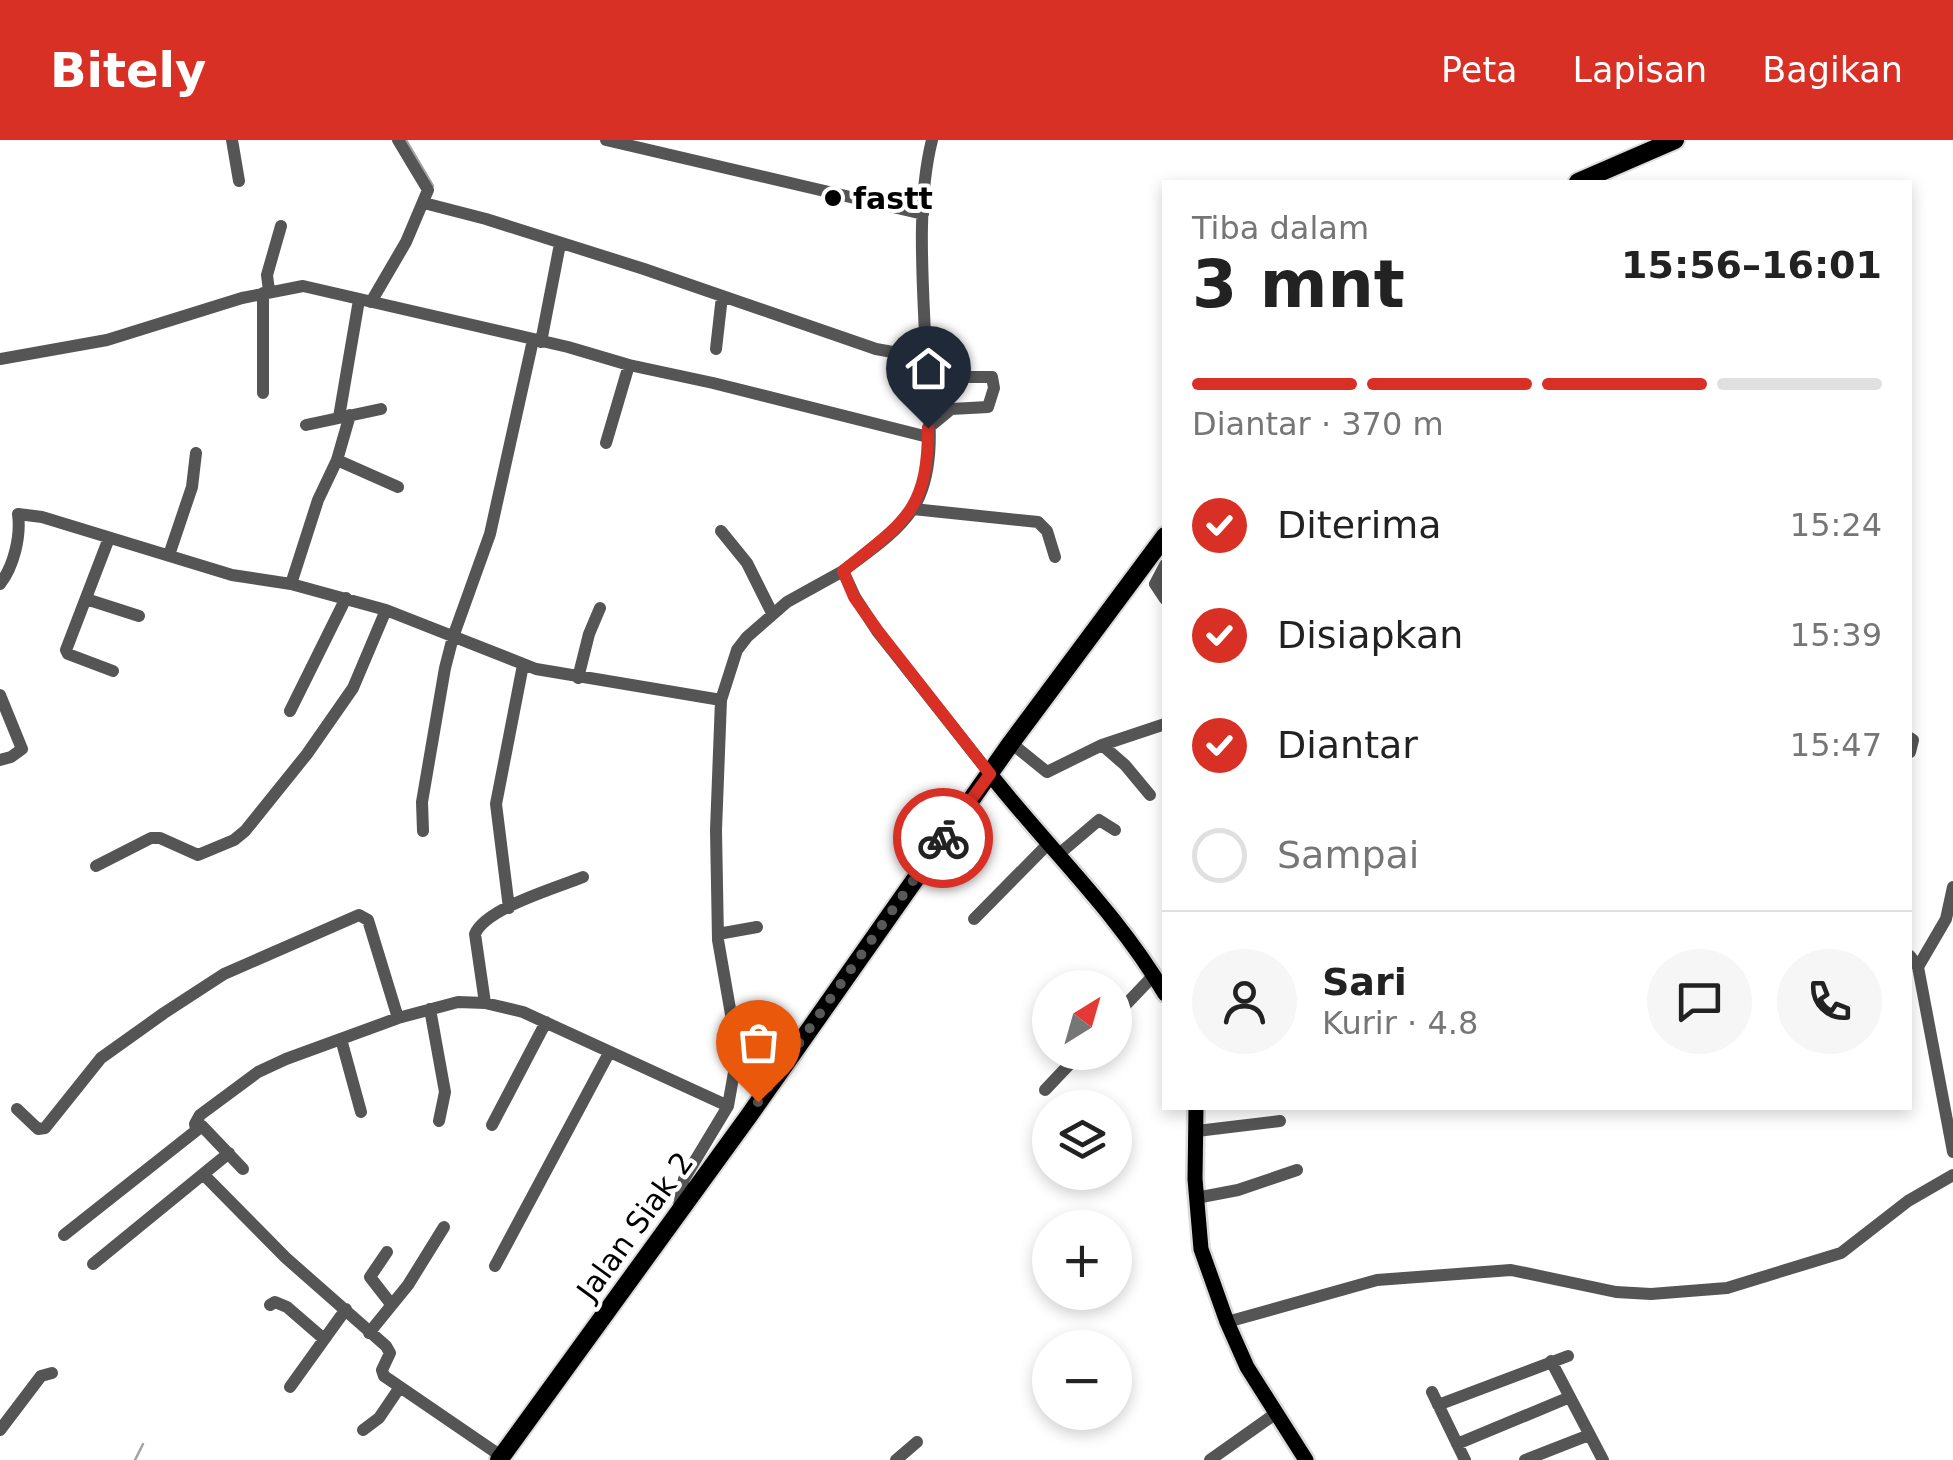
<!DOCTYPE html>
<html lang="id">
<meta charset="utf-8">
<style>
body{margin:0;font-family:"DejaVu Sans",sans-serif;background:#f6f6f6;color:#222;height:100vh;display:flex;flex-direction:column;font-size:38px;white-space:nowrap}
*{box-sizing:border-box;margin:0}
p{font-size:32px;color:#767676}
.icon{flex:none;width:55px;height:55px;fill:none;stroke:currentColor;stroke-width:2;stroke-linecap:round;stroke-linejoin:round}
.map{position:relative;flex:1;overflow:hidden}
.sheet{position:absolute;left:1162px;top:40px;width:750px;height:930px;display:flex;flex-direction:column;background:#fff;border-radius:0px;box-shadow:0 5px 15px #0003}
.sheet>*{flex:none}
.needle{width:65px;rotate:37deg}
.controls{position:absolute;left:1032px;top:830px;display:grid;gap:20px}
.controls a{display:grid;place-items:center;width:100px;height:100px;border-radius:50%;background:#fff;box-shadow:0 5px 15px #0003;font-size:50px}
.pin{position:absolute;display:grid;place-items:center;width:85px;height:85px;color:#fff;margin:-102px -42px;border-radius:50% 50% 50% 0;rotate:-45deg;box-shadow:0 0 10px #0007}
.pin .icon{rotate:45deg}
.courier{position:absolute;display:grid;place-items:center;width:100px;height:100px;margin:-50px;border:8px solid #d93025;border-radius:50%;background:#fff;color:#222;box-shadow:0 2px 12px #0007}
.head em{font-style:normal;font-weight:800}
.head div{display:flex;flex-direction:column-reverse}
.head{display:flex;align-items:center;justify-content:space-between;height:170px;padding:0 30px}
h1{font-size:65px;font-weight:800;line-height:75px}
.bar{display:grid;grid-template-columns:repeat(4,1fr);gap:15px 10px;align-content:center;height:120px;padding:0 30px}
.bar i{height:12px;border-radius:8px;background:#e0e0e0}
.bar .selected{background:#d93025}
.bar p{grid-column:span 4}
.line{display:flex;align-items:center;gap:25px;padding:0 30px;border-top:2px solid #e0e0e0}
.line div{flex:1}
.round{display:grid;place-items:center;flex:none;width:105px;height:105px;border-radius:52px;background:#f6f6f6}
ol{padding:0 30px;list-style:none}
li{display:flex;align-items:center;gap:30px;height:110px}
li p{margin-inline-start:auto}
li .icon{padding:10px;border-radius:50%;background:#d93025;color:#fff;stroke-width:4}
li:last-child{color:#767676}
li i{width:55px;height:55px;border:5px solid #e0e0e0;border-radius:50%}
header{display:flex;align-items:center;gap:60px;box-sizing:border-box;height:140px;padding:0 50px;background:#d93025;color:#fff}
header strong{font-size:48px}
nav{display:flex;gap:55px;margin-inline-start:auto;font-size:35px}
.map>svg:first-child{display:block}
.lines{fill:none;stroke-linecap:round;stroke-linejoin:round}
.stream{stroke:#a3a3a3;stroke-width:2.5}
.major-casing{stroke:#dbdbdb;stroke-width:20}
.highway-casing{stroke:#dbdbdb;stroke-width:22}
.minor{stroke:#555;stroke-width:12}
.major{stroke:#000;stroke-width:15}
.highway{stroke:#000;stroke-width:18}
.done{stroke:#595959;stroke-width:10;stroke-dasharray:0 18}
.route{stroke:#d93025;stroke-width:12}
.poi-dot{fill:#000;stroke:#fff;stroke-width:4}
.labels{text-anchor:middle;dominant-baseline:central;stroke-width:8;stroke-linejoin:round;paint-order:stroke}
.poi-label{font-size:30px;font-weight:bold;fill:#000;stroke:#fff;text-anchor:start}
.street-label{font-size:30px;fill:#000;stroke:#fff}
</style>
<header>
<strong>Bitely</strong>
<nav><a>Peta</a><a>Lapisan</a><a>Bagikan</a></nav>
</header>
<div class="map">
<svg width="1953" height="1320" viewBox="0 0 1953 1320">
<rect width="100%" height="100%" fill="#fff"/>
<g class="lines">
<path class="stream" d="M406,0L433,46
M135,1320L143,1304"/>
<g class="major-casing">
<path id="major" d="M990,634C1048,708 1117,772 1165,854
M1196,968L1195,1039L1201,1109L1227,1182L1247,1227L1306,1320"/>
</g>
<g class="highway-casing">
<path id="highway" d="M1578,42L1675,0
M499,1320L748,977L1011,603L1165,396"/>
</g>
<path class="minor" d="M232,0L239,41
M606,0L923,74
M932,0C915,68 924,151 926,221C928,267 939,329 912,370C895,395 866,413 843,431L855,457L877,491L990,634
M424,63L486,79L644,129L876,209L926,218
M269,151L267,135L281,86
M263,153V253
M371,162L406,102L428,50L398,0
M541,202L560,104
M716,209L722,156
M0,219L107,200L242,158L303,146L568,207L629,225L713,243L928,297
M339,277L359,160
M306,285L381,269
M928,288L951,269L988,267L994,248L992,237H945L942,253L945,272
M606,303L629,225
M337,320L350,275
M913,369L1038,382L1047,391L1055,417
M721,391L747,423L772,473
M109,398L66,510L68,514L113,531
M169,415L192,347L196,313
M1165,425L1155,444L1165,459
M0,444C14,426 21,396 18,374L42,377L232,435L291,444L386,470L536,529L721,560
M291,444L318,360L337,320L398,347
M86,459L139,476
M578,538L589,494L600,468
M0,555L22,609L11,617L0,620
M290,571L346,458
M1910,598L1913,600L1910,612
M1011,603L1047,632L1102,605L1165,584
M1102,605L1125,625L1150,655
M423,691L422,662L445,528L453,497L490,394L533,200
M1059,714L1099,680L1115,690
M96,726L151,698H160L198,715L234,700L245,691L307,614L353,548L386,470
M509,768L496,664L523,525
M974,779L1049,703
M718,794L757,787
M1910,816L1918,827L1953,1012
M1918,827L1946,779L1953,747
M485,863L475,794C486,768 556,748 583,737
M430,869L445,952L439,981
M1115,876L1154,835
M341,899L361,972
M1045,950L1081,912
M17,969L38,989L45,988L101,918L164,873L224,834L359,775L368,780L398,878
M492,985L546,882
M196,989L195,984L200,975L258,932L286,919L398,878L458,862L485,863L523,872L728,966L736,921V903L718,800L716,690L721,560L737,510L747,497L787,462L843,431
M1197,991L1280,981
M203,1034L286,1118L386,1206L390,1213L382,1230L384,1236L501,1316
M1196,1058L1238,1050L1297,1030
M678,1071L684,1039L728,966
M64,1095L202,986L243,1029
M387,1112L370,1137L391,1164
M93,1124L229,1013
M495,1126L609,913
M270,1165L275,1162L287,1167L324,1199
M1227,1182L1377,1140L1511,1130L1616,1152L1651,1154L1727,1148L1841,1113L1908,1061L1953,1035
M369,1193L408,1145L444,1087
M1551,1221L1603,1320
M290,1247L346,1169
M1432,1252L1465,1320
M1438,1265L1568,1216
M0,1290L41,1236L52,1233
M363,1290L379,1278L400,1247
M1457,1304L1570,1257
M896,1320L917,1302
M1210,1320L1275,1274
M1525,1320L1589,1295"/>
<use href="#major" class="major"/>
<use href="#highway" class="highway"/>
</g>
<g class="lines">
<path class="done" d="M758,962L943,698"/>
<path class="route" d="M928,288C928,371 904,382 843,431L854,457L878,491L990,634L943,698"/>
</g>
<circle class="poi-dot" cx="833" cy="58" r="10"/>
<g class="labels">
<g class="poi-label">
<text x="853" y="58">fastt</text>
</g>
<g class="street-label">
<text transform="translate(635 1086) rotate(-54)">Jalan Siak 2</text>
</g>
</g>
</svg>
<div class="controls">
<a><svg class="needle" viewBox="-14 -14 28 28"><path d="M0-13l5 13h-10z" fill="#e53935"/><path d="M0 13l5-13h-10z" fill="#767676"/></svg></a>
<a><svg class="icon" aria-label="layers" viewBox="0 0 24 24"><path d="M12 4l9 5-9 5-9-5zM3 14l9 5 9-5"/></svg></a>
<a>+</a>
<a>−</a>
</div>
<div class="pin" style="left:758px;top:962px;background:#ea580c"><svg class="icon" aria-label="bag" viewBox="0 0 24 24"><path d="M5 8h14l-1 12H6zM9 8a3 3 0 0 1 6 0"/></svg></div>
<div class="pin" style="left:928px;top:288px;background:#1f2937"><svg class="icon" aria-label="home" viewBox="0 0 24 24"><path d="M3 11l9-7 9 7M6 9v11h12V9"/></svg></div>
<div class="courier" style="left:943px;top:698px"><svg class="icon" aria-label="bike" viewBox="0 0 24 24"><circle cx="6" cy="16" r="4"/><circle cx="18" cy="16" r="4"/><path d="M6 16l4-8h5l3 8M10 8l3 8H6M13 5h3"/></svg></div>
<section class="sheet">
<div class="head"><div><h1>3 mnt</h1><p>Tiba dalam</p></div><em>15:56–16:01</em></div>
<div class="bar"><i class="selected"></i><i class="selected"></i><i class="selected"></i><i></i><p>Diantar · 370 m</p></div>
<ol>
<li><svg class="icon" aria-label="check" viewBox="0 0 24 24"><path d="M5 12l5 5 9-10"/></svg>Diterima<p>15:24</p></li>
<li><svg class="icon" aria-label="check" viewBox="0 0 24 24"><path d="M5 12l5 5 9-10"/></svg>Disiapkan<p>15:39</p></li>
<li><svg class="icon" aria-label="check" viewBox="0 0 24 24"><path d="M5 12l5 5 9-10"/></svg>Diantar<p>15:47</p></li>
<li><i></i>Sampai</li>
</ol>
<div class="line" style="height:180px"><a class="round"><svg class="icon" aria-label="person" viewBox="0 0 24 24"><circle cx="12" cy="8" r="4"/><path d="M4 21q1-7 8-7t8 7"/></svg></a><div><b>Sari</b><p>Kurir · 4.8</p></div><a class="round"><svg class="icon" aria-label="chat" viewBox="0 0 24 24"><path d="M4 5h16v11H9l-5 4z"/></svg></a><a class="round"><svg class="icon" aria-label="phone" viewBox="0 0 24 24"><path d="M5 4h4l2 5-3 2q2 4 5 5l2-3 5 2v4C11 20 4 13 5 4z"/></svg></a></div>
</section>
</div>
